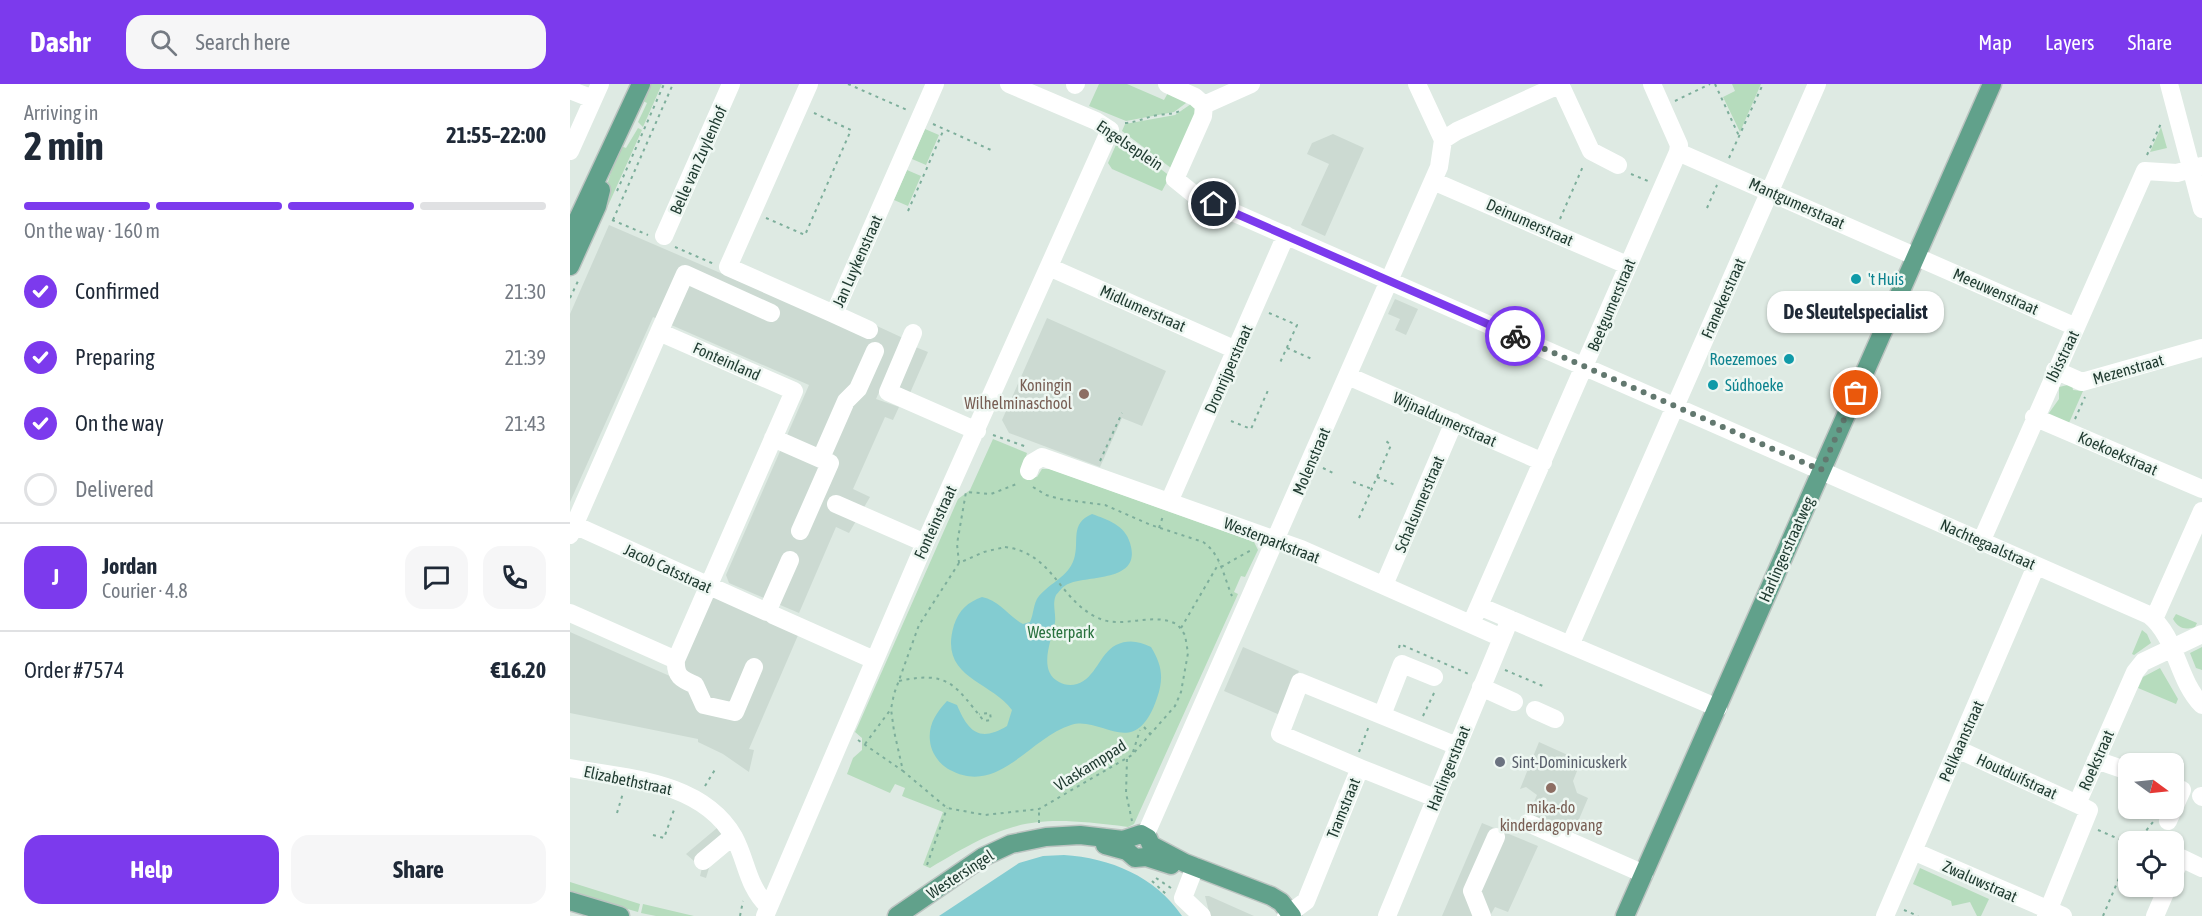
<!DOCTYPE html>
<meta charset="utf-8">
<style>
body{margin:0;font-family:"Asap Condensed",sans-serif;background:#f6f6f7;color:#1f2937;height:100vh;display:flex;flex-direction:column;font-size:22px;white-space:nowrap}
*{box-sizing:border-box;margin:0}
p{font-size:20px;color:#747a83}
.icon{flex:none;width:33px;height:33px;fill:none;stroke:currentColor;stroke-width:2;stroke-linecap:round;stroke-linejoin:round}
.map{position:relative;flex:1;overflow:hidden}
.details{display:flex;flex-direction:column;background:#fff;width:570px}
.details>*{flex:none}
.needle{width:39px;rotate:105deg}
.fabs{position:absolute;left:1548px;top:669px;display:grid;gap:12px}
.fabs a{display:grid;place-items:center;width:66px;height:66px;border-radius:12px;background:#fff;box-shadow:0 2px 4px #0004;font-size:30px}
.pin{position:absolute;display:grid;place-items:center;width:51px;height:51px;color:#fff;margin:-26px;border:3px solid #fff;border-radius:50%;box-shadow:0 2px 6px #0007}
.courier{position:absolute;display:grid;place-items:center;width:60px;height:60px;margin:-30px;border:4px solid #7c3aed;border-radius:50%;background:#fff;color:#222;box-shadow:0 2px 8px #0007}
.bubble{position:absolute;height:42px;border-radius:18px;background:#fff;box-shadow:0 2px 4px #0004;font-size:20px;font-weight:700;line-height:42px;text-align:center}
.overview em{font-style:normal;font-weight:700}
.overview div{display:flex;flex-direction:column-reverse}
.overview{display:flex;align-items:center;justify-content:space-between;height:102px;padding:0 24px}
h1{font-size:39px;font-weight:700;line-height:45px}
.bar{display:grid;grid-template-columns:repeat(4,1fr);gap:9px 6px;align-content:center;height:72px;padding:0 24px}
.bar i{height:8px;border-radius:4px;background:#e0e1e3}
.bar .current{background:#7c3aed}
.bar p{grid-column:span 4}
.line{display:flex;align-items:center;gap:15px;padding:0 24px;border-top:2px solid #e0e1e3}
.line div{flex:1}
.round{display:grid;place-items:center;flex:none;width:63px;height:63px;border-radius:18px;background:#f6f6f7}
ol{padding:0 24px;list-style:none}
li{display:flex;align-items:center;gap:18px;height:66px}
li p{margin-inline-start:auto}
li .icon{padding:6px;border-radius:50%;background:#7c3aed;color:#fff;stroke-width:4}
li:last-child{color:#747a83}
li i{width:33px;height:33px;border:3px solid #e0e1e3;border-radius:50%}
.primary-button{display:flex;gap:12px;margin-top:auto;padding:12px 24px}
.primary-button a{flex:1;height:69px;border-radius:18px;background:#7c3aed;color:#fff;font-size:24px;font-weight:700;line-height:69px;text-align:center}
.primary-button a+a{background:#f6f6f7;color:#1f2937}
header{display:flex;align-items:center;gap:36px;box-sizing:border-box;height:84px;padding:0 30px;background:#7c3aed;color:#fff}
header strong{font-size:28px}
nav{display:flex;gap:33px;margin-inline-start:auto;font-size:21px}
.search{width:420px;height:54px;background:#f6f6f7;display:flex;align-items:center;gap:15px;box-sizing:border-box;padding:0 21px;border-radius:18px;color:#747a83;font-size:22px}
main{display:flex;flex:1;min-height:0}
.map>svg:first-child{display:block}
.built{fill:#ccdad2}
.green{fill:#b6dcbd}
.water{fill:#83ccd1}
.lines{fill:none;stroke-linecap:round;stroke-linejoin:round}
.major-casing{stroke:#bcc4c1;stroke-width:21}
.path{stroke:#7dae9b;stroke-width:2;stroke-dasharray:3 4.5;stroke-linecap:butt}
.minor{stroke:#fff;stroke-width:18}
.major{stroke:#61a18b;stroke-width:18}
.done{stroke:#62786f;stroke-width:6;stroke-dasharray:0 10.8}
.route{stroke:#7c3aed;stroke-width:8}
.culture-dot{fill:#0f9aa8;stroke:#eef7f2;stroke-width:2}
.education-dot{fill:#8d6e63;stroke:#eef7f2;stroke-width:2}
.worship-dot{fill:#6b7280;stroke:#eef7f2;stroke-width:2}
.labels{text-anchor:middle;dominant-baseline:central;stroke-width:5;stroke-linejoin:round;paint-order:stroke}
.street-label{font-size:16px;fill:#1f3a30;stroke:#eef7f2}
.culture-label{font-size:16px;fill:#0d838f;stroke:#eef7f2;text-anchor:start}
.education-label{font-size:16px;fill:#785e54;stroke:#eef7f2;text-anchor:end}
.park-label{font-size:16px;fill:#29713e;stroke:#eef7f2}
.worship-label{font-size:16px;fill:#5b616d;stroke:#eef7f2;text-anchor:start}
</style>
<header>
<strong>Dashr</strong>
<div class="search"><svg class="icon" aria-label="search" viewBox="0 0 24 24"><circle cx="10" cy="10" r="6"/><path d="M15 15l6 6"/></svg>Search here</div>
<nav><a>Map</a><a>Layers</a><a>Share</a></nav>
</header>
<main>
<section class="details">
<div class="overview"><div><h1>2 min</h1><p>Arriving in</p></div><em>21:55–22:00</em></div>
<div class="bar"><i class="current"></i><i class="current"></i><i class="current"></i><i></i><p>On the way · 160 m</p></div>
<ol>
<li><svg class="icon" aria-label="check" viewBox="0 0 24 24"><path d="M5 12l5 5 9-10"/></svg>Confirmed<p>21:30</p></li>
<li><svg class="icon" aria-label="check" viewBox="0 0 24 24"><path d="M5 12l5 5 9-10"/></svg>Preparing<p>21:39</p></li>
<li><svg class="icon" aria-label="check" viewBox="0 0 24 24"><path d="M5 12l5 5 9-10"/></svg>On the way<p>21:43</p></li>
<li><i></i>Delivered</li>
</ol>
<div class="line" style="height:108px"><b class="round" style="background:#7c3aed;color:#fff">J</b><div><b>Jordan</b><p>Courier · 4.8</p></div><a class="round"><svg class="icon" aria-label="chat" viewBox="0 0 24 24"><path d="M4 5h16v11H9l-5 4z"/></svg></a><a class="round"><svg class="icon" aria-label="phone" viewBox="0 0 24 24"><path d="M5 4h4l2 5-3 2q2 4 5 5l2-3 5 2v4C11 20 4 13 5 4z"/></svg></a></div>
<div class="line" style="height:78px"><div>Order #7574</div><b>€16.20</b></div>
<div class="primary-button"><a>Help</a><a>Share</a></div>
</section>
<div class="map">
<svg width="1632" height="832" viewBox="0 0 1632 832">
<rect width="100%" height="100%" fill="#deeae3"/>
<path class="built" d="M763,50L794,64L755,152L731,141L759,80L737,70L742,59Z
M39,141L301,254L307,242L333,254L306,315L329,323L323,336L315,333L283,405L300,413L279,449L266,443L229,529L159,499L156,491L239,301L83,233L0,418V230Z
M825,215L848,225L836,251L825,246L830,235L818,230Z
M477,234L596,287L572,342L552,334L530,383L439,349L432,336Z
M343,262L358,268L340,309L326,302Z
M141,511L229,549L179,665L184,666L179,688L153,670L128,658V655L0,629V548L102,593Z
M673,563L729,587L710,631L654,607Z
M969,658L1011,677L1003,697L1007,709L1018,714L1004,747L1000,746L998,750L957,733L967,711L956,703L950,705Z
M912,739L968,762L938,828L925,823L920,832H872Z
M147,744L156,757L139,784L136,794L130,792L132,784L116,770Z
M635,812H639L684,832H640Z"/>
<path class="green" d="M78,0H92L73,43L68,38L77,19L71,16Z
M529,0H557L594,16L599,7L620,16L604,28L556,37L519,22Z
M1162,0H1191L1170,48L1153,13L1165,7Z
M621,20L627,25L601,84L552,47L555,40L605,31Z
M1591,43L1597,64L1580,68Z
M68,44L72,46L28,144L24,142C34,116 39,88 51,62L56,64Z
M355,45L369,51L356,81L342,75Z
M549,54L600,92L592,107L542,85L538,79Z
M337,86L351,92L338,122L324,116Z
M1502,300L1503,306L1513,307L1499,339L1482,336L1479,329L1489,315V303Z
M423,355L457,369L451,388L467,393L472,385H480L684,458L688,466L675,493L671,492L664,508L668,510L564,740L558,743C464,731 442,734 360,784L353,781L373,728L332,712L335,704L325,700L320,709L277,690L283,674L292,666V654L285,648L287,644L388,415L400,406Z
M1606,530L1627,539L1625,543C1615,546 1609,545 1603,535Z
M1572,546L1577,550L1581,559L1564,571L1562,570Z
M1632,563V586L1626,584L1620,569Z
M1590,584L1608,615L1606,620L1568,604L1573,593Z
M1350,784L1419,815L1411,832H1407L1400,818L1382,822L1381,817L1343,800Z
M0,798L70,820L68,828L0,809Z
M73,820L124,832H86L71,829Z"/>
<path class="water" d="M522,430C538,436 555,441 560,459C573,500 514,490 496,501C492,503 489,508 486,511C482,520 486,528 485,538C482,556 467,586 489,598C494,601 501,602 507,600C526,594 529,570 546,561C558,555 569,557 581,563C592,581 594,594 587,614C565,679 532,631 501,641C459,654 429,712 380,686C370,681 361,669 360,657C358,641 366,629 377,617L387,621C398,647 409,659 437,642L442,626C420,596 368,594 384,541C389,526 398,518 412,513C429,516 438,532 453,540L460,538C464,530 463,519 469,512C481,498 498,493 504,475C510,457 499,440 522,430Z
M494,771C540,774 585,792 612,832H369L449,779L473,772Z"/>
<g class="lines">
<g class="major-casing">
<path id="major" d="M0,152L71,0
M0,182L27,122L31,106
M535,761L557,767L565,774L576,773L601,781
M0,817L50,832
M327,832L413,773L441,760L476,753L510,751L553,756L571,750L578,754L581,761L615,779L701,812L711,818L722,832
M1055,832L1422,0"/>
</g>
<path class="path" d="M278,0L337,26
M1145,0L1169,52
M1105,17L1140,0
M555,39C570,38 577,32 589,31C598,29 605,31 613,25
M363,40L421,66
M553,52L594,83
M1577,71L1592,37
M1159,74L1193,0
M1061,90L1078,97
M47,107L94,0
M1137,124L1147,101
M338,127L374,45
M196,134L235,151L281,46L244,29
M990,135L1014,80
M42,136L78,151
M43,136L103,0
M105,163L144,180
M0,214L9,195
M699,229L727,241L709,281
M717,264L742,275
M1505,335L1515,313
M661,337L681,345L699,304
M423,351L457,363
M530,377L552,329
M753,384L765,390
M807,393L825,401
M783,398L802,405
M463,403L476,411L490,415L535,421L581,441L633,458C651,470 654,494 662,512
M789,434L821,361L816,357
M589,444L593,432
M435,463C483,469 488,514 526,533C552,547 582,526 608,541L615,551L618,569L611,608L605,622L562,671L469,725L415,731L377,724L333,687L324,647L321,625L324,610L349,541L389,479L414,468Z
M389,479L387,460L396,408L421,410L449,399
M651,483L683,465
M611,544L649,479
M829,564L830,560L901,591
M935,586L973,602
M329,597C380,586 385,602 414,637L421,636L420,629L409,630
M853,632L865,607
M574,643L581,651
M288,656L333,687
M295,660L321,625
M563,668L570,646
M789,668L799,642
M557,675L556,709L562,737
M135,702L146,684
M47,729L53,709
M469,739V725
M1528,746L1558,759
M83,751L94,754L105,723
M1567,758L1583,738
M1597,758L1599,752
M357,781L377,724
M586,794L601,804
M582,797L597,811
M1334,826L1348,832
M170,832L173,817
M1533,832L1558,773"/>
<path class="minor" d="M239,0L158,183L264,230L365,0
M597,0L625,13L634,21L633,32L605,95L626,112L1579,531C1607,553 1607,596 1632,621
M990,0L1021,67L1048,81
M1599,0L1632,125
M505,1L506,0
M0,6L23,15
M634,21L681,0
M873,56L887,47L991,0
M0,67L30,0
M1108,68L1506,243
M863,97L1057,181
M94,152L161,0
M479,183L666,266
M264,230L299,246
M89,248L115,190L201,229
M343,249L318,308L407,347
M1485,286L1512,298L1632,264
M778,292L973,378
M1464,333L1632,405
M203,354L260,379L230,447
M251,374L276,317L288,305L305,267
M459,387L462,379L472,373L731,465L932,554
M599,418L716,151
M266,420L355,459
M0,439L197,528L220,476
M0,451L89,248L224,307L106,576C105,592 111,595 125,601L134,621L165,628L184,583
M1411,458L1575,87L1607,89L1632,82
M814,501L884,338
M909,522L1148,624
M0,529L106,576
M203,531L304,576
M1584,535L1632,427
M901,540L1108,68L1109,61L1082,0
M1001,559L1247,0
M911,603L944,618
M965,626L985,635
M812,631L832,580L864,593
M1387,665L1507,720
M1526,676L1558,687
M0,684C56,694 132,697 164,753C177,777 177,802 198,822
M790,684L710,650L730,598L887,662
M1631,712L1632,713
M1598,737L1612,706L1604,703
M958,739L1074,790
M575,752L869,83L873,56L847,0
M1343,767L1493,832
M133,777L163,752
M625,783L613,814L632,832
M1604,790L1611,774L1632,784
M195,832L355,459L540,46L526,37L439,0
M716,832L736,817L790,684L865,714
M817,832L940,535
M912,832L902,807L926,753
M1315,832L1466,482
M1476,832L1519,726L1507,720L1565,588L1573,578L1632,550
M1585,832L1598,802"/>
<use href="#major" class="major"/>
</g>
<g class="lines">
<path class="done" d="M945,252L1251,386L1286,309"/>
<path class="route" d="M644,120L945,252"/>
</g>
<g class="culture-dot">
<circle cx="1286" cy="195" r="6"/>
<circle cx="1219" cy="275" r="6"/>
<circle cx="1143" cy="301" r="6"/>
</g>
<g class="education-dot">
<circle cx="514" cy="310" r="6"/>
<circle cx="981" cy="704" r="6"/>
</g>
<circle class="worship-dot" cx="930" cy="678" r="6"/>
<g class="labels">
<g class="street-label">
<text transform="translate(560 61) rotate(34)">Engelseplein</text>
<text transform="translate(128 76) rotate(-66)">Belle van Zuylenhof</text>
<text transform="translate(1227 119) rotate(24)">Mantgumerstraat</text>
<text transform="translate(960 138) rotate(24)">Deinumerstraat</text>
<text transform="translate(287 177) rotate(-66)">Jan Luykenstraat</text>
<text transform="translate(1426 207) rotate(24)">Meeuwenstraat</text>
<text transform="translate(1153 214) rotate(-66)">Franekerstraat</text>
<text transform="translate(1041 221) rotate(-67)">Beetgumerstraat</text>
<text transform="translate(573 224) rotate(24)">Midlumerstraat</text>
<text transform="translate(1492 272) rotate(-64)">Ibisstraat</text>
<text transform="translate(157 277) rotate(24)">Fonteinland</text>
<text transform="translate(658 285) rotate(-66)">Dronrijperstraat</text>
<text transform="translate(1558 285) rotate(-16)">Mezenstraat</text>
<text transform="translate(875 335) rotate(24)">Wijnaldumerstraat</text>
<text transform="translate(1548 369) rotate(24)">Koekoekstraat</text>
<text transform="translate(741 377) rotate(-67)">Molenstraat</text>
<text transform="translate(849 420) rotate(-67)">Schalsumerstraat</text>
<text transform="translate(365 438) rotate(-65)">Fonteinstraat</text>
<text transform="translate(702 456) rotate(21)">Westerparkstraat</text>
<text transform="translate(1418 460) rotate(24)">Nachtegaalstraat</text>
<text transform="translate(1216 465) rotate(-66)">Harlingerstraatweg</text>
<text transform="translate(98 484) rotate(25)">Jacob Catsstraat</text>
<text transform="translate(1391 657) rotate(-66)">Pelikaanstraat</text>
<text transform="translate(1526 676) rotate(-66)">Roekstraat</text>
<text transform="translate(520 681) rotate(-32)">Vlaskamppad</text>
<text transform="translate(878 684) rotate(-68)">Harlingerstraat</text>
<text transform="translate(1447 692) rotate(25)">Houtduifstraat</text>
<text transform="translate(58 696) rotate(12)">Elizabethstraat</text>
<text transform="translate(773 724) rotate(-68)">Tramstraat</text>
<text transform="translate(390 790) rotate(-33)">Westersingel</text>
<text transform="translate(1410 797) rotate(24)">Zwaluwstraat</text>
</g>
<g class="culture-label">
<text x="1298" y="195">'t Huis</text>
<text x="1207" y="275" text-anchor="end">Roezemoes</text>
<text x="1155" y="301">Súdhoeke</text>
</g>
<g class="education-label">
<text x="502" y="301">Koningin<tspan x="502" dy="18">Wilhelminaschool</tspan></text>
<text x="981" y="723" text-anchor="middle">mika-do<tspan x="981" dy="18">kinderdagopvang</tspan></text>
</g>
<g class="park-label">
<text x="491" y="548">Westerpark</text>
</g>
<g class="worship-label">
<text x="942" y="678">Sint-Dominicuskerk</text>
</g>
</g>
</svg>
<div class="fabs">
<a><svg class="needle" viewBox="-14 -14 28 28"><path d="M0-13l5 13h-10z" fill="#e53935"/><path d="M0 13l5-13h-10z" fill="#747a83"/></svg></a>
<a><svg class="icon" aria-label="locate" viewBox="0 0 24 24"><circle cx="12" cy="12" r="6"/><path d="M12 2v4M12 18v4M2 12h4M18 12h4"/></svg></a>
</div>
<div class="pin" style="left:1286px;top:309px;background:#ea580c"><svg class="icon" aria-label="bag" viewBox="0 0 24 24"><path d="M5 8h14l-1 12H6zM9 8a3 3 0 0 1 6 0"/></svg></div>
<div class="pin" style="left:644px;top:120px;background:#1f2937"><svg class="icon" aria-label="home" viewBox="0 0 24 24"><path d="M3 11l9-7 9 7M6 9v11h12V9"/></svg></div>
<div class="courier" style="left:945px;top:252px"><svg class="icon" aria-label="bike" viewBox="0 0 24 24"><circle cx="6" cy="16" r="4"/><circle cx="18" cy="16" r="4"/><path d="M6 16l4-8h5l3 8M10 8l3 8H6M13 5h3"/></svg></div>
<div class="bubble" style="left:1197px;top:207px;width:177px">De Sleutelspecialist</div>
</div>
</main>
